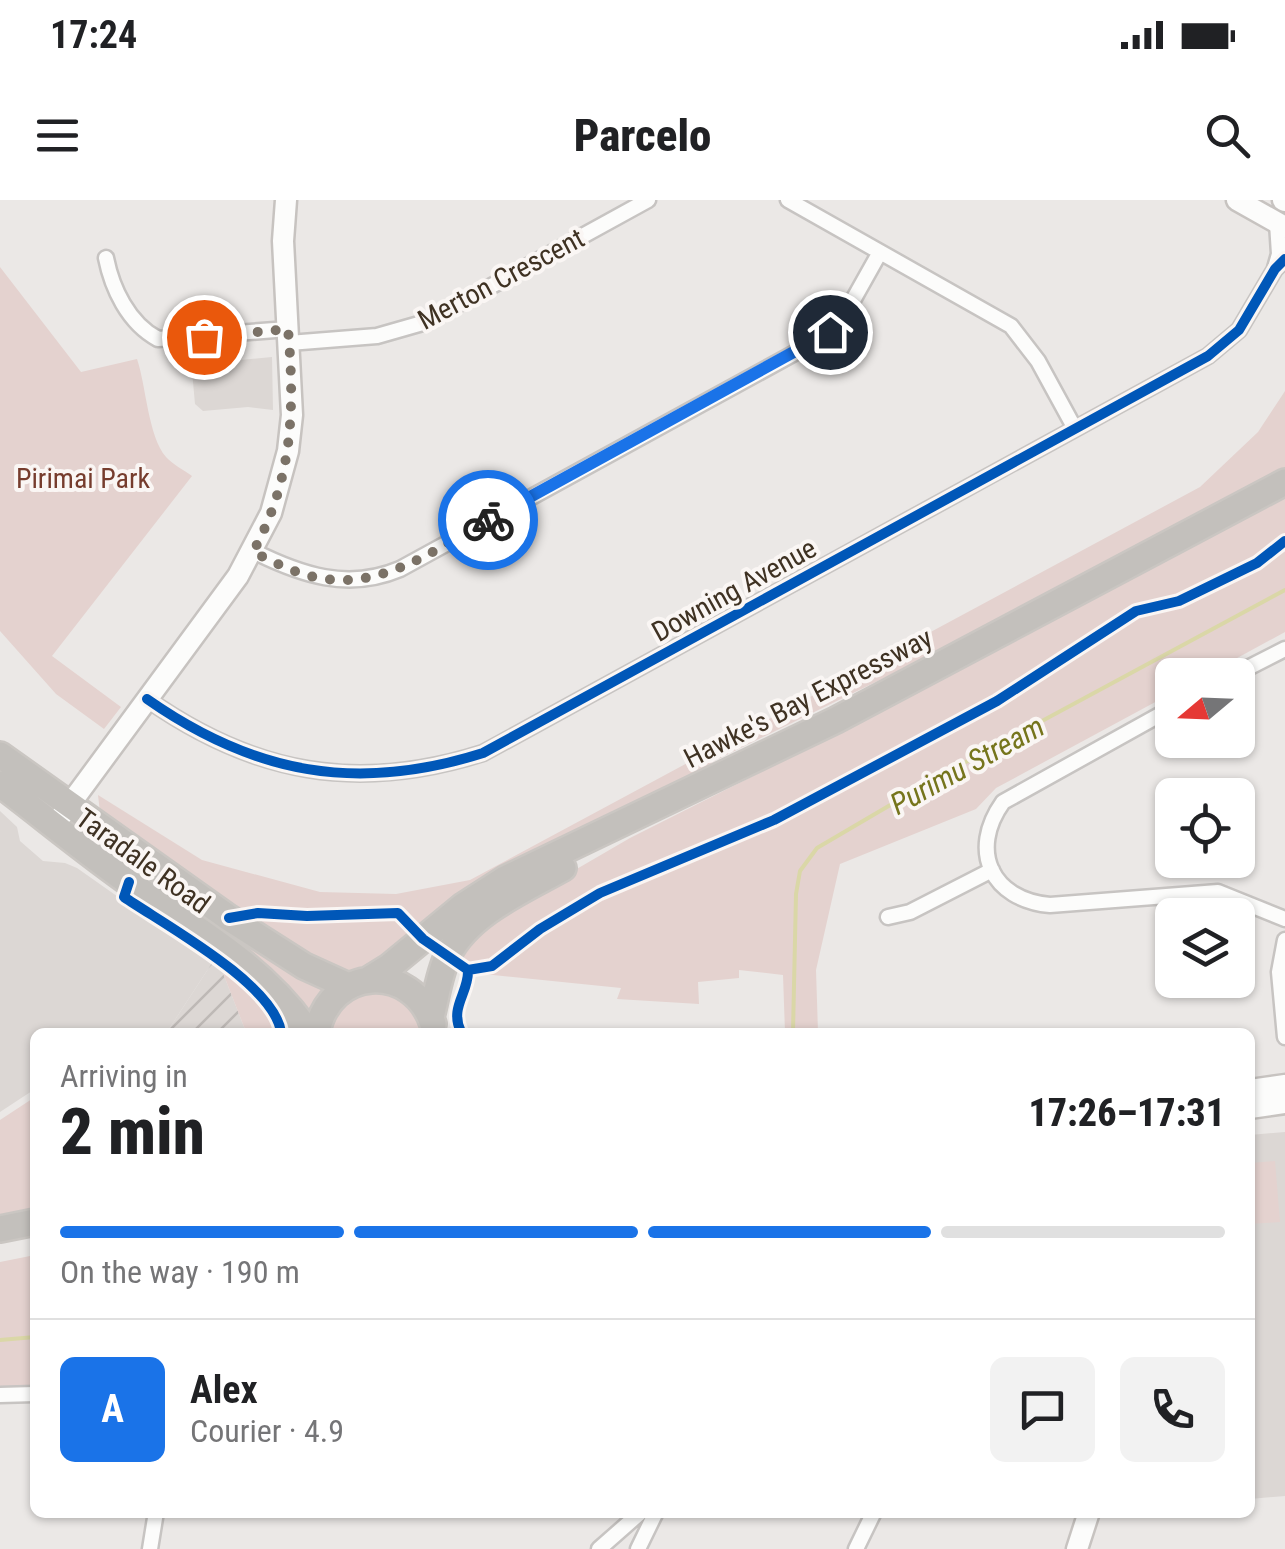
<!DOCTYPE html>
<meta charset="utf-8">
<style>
body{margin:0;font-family:"Roboto Condensed",sans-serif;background:#f2f2f2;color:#202124;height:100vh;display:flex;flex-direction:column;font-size:38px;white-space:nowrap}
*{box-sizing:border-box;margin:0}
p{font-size:32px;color:#757577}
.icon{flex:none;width:55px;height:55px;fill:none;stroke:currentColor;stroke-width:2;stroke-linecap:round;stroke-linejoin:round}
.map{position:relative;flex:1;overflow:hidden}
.drawer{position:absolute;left:30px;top:828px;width:1225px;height:490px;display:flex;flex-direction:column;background:#fff;border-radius:15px;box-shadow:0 2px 8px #0004}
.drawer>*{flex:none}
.needle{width:65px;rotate:251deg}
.buttons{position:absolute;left:1155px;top:458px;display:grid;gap:20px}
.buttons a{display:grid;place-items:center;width:100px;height:100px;border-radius:15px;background:#fff;box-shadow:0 2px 8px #0004;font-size:50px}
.pin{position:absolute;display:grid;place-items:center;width:85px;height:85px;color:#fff;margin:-42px;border:5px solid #fff;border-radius:50%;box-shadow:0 2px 10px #0007}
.courier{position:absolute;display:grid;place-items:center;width:100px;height:100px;margin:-50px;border:8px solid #1a73e8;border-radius:50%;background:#fff;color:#222;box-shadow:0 2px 12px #0007}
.summary em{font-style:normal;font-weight:800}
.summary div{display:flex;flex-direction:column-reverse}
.summary{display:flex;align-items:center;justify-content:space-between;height:170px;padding:0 30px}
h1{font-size:65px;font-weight:800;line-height:75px}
.bar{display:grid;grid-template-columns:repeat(4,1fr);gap:15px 10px;align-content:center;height:120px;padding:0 30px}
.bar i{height:12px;border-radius:8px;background:#e0e0e0}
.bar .on{background:#1a73e8}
.bar p{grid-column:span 4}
.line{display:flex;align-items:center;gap:25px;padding:0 30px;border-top:2px solid #e0e0e0}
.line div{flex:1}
.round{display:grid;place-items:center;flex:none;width:105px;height:105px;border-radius:15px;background:#f2f2f2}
.status{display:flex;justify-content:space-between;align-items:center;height:70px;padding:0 50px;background:#fff;direction:ltr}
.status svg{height:28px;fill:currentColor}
header{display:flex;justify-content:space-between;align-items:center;height:130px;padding:0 30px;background:#fff;font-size:45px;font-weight:800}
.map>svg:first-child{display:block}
.built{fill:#dcd7d4}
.industrial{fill:url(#industrial-furrows)}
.green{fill:#e4d2cf}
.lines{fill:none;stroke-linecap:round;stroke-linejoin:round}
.stream{stroke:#dad7a7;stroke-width:4}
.street-casing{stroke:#c7c4c2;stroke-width:19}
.secondary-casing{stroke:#c7c3c0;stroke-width:25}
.highway-casing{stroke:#cac6c2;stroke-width:30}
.street{stroke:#fcfcfb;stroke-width:14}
.secondary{stroke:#fcfcfb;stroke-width:20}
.highway{stroke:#c3c0bc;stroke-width:25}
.cycleway-casing{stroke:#faf6f4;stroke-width:16}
.cycleway{stroke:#0057b8;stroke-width:10}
.done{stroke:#7b7267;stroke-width:10;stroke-dasharray:0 18}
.route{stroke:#1a73e8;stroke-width:12}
.labels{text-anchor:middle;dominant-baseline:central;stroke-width:8;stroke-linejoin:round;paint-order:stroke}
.street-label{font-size:28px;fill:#3f3223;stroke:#faf6f4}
.park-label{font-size:28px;fill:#763c2d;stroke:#faf6f4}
.water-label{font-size:30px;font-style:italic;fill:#76751c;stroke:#faf6f4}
</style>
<div class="status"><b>17:24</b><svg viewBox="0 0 49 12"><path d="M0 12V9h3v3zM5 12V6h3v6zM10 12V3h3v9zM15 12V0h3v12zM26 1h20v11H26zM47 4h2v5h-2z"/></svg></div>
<header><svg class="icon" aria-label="menu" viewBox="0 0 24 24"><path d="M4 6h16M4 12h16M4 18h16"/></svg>Parcelo<svg class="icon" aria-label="search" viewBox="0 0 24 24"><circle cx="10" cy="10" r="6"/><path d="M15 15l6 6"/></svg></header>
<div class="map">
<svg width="1285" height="1349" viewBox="0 0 1285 1349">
<defs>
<pattern id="industrial-furrows" width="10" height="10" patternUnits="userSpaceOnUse" patternTransform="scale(2.5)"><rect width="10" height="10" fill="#dcd7d4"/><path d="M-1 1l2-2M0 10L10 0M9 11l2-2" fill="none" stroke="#beb9b6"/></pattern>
</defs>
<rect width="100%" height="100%" fill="#ebe8e6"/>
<path class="built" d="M272,157L273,210L248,207L203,211L195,204L192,171L198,164Z
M0,611L17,627L20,641L43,661L65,663L77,668L212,763L167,832H113L108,829L104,832H35V889L0,912Z
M1285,932V1296L1250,1299V935Z"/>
<path class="industrial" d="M212,763L223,773L246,832H167Z"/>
<path class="green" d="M0,67L81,172L137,159C146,185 148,236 166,257C172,264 184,270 192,276L52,456L121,507L104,529L56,494L0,431Z
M1285,191V268L888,476L716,560L677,588L356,770L345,772L327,767L101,621L98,595L202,660L320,692L396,694L470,680L1200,287L1258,232Z
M1285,294V432L1206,475H1172V493L996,588L976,609L840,664L816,770L818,832H785L783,775L739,770V778L698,782L699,804L617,799L621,788L454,771L472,742L500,718L544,688L630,638L769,568Z
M102,641L329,788L311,816L158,683Z
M212,763C242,784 266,803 287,832H246L223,773Z
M386,791L410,805L423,832H326C340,799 350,793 386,791Z
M35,897V1010L0,1017V920Z
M1275,961L1280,1022L1250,1024V963Z
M35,1055V1192H0V1062Z"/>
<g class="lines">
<path class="stream" d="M793,832L796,694L800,671L817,648L938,577L1285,390
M0,1140L35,1137"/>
<g class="street-casing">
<path id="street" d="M788,0L1011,126L1038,161L1074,227
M106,58C112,88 128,123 158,139L288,129
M1275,68L1279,54L1277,23
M289,143L377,136L426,122L648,0
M253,351C301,375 348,391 400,369L822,138L843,118L880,52
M1234,475L1285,449
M147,499C254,574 357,593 483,553L1208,156L1239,130L1275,69L1285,59
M1172,508L1003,602C968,651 992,700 1050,705L1218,692L1285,719
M888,717L910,712L992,670
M1285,740L1279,772L1285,837
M0,1195L35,1194
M150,1349L156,1312
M599,1349L641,1312
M638,1349L656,1312
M856,1349L874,1312"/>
</g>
<g class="secondary-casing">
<path id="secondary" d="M1237,0L1285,27
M1283,0L1285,1
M62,615L238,376L271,313L288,251L292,215L283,41L286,0
M1250,890L1285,885
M1250,908L1285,903
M1077,1349L1089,1312"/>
</g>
<g class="highway-casing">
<path id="highway" d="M0,555L229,718L304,766L348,786
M0,584C45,618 88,654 134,686C197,730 265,768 308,832
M368,780L389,767L463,706L505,679L836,520L1285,282
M431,817C436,797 439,774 448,755C469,713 524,690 563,668
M317,832C329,767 412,761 433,824
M0,1029L35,1022"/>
</g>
<use href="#street" class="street"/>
<use href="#secondary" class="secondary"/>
<use href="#highway" class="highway"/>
<g class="cycleway-casing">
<path id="cycleway" d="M147,499C254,574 357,593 483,553L1208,156L1239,130L1275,69L1285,59
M129,682L124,697C165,725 274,784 281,832
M229,718L258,713L307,716L398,713L423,739L468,770C469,793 449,807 461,832
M468,770L492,766L540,729L600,693L774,620L997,501L1136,411L1179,401L1257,363L1285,341"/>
</g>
<use href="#cycleway" class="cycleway"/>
</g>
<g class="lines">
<path class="done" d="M204,137L288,129C295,209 293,279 253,352C274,362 296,374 319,378C382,390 436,349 488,320"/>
<path class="route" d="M488,320L830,132"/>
</g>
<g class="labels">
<g class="street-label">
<text transform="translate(501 79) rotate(-28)">Merton Crescent</text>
<text transform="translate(734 390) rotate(-29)">Downing Avenue</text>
<text transform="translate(808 498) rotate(-27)">Hawke's Bay Expressway</text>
<text transform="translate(143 661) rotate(36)">Taradale Road</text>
</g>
<g class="park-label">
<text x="83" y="278">Pirimai Park</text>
</g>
<g class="water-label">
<text transform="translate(967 565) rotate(-29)">Purimu Stream</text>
</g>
</g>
</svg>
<div class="buttons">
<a><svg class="needle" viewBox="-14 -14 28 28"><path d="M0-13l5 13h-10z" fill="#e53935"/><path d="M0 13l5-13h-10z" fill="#757577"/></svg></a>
<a><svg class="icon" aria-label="locate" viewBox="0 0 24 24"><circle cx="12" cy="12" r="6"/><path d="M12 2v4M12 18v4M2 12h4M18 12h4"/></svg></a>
<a><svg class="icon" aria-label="layers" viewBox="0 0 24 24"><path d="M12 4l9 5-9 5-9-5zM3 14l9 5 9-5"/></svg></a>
</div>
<div class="pin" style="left:204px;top:137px;background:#ea580c"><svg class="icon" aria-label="bag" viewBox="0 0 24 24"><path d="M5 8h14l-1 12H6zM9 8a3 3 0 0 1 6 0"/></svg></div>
<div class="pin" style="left:830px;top:132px;background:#1f2937"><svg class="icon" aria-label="home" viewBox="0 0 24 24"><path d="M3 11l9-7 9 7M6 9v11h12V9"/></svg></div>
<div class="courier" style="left:488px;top:320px"><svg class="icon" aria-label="bike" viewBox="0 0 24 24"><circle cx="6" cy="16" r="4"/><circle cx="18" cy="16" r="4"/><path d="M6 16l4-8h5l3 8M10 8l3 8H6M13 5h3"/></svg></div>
<section class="drawer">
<div class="summary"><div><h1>2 min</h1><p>Arriving in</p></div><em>17:26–17:31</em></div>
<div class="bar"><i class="on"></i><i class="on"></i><i class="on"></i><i></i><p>On the way · 190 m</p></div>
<div class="line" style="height:180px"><b class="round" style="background:#1a73e8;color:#fff">A</b><div><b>Alex</b><p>Courier · 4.9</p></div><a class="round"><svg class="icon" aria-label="chat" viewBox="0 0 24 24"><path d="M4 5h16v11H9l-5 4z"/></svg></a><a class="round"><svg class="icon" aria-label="phone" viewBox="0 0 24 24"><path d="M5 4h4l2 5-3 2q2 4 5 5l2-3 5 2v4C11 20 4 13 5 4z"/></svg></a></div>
</section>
</div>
